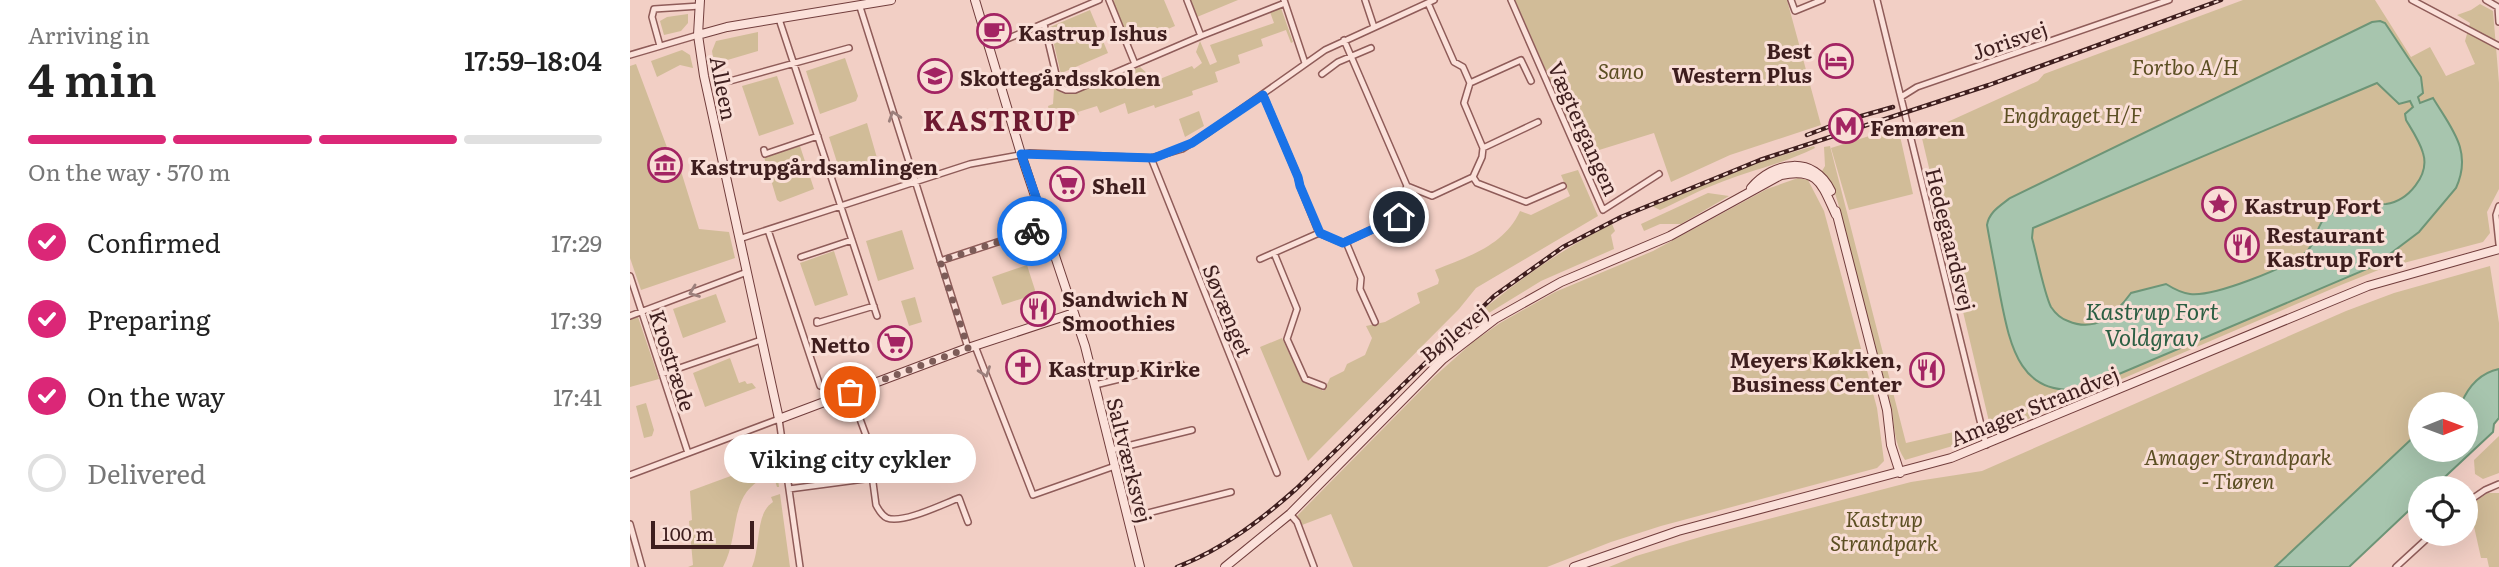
<!DOCTYPE html>
<meta charset="utf-8">
<style>
body{margin:0;font-family:Literata,serif;background:#f2f2f2;color:#222;height:100vh;display:flex;flex-direction:column;font-size:26px;white-space:nowrap}
*{box-sizing:border-box;margin:0}
p{font-size:23px;color:#767676}
.icon{flex:none;width:38px;height:38px;fill:none;stroke:currentColor;stroke-width:2;stroke-linecap:round;stroke-linejoin:round}
.map{position:relative;flex:1;overflow:hidden}
.details{display:flex;flex-direction:column;background:#fff;width:630px}
.details>*{flex:none}
.needle{width:46px;rotate:89deg}
.tools{position:absolute;left:1778px;top:392px;display:grid;gap:14px}
.tools a{display:grid;place-items:center;width:70px;height:70px;border-radius:50%;background:#fff;box-shadow:0 7px 28px #0002;font-size:35px}
.scale{position:absolute;left:21px;bottom:18px;width:103px;box-sizing:border-box;padding-left:7px;border:4px solid #3e1e1e;border-top:0;font-size:19px;line-height:24px;white-space:nowrap;color:#3e1e1e;-webkit-text-stroke:5px #f9ded6;paint-order:stroke}
.pin{position:absolute;display:grid;place-items:center;width:60px;height:60px;color:#fff;margin:-30px;border:4px solid #fff;border-radius:50%;box-shadow:0 2px 7px #0007}
.courier{position:absolute;display:grid;place-items:center;width:70px;height:70px;margin:-35px;border:5px solid #1a73e8;border-radius:50%;background:#fff;color:#222;box-shadow:0 2px 9px #0007}
.bubble{position:absolute;height:49px;border-radius:24px;background:#fff;box-shadow:0 7px 28px #0002;font-size:23px;font-weight:600;line-height:49px;text-align:center}
.headline em{font-style:normal;font-weight:600}
.headline div{display:flex;flex-direction:column-reverse}
.headline{display:flex;align-items:center;justify-content:space-between;height:119px;padding:0 28px}
h1{font-size:46px;font-weight:600;line-height:52px}
.bar{display:grid;grid-template-columns:repeat(4,1fr);gap:10px 7px;align-content:center;height:84px;padding:0 28px}
.bar i{height:9px;border-radius:5px;background:#e0e0e0}
.bar .on{background:#db2777}
.bar p{grid-column:span 4}
ol{padding:0 28px;list-style:none}
li{display:flex;align-items:center;gap:21px;height:77px}
li p{margin-inline-start:auto}
li .icon{padding:7px;border-radius:50%;background:#db2777;color:#fff;stroke-width:4}
li:last-child{color:#767676}
li i{width:38px;height:38px;border:4px solid #e0e0e0;border-radius:50%}
main{display:flex;flex:1;min-height:0}
.map>svg:first-child{display:block}
.green{fill:#d1bc98}
.water{fill:#a7c5ae;stroke:#6d9577;stroke-width:2;fill-rule:evenodd}
.lines{fill:none;stroke-linecap:round;stroke-linejoin:round}
.street-casing{stroke:#8f5c59;stroke-width:8}
.secondary-casing{stroke:#713d3c;stroke-width:10}
.street{stroke:#fbe1da;stroke-width:5}
.secondary{stroke:#fbe1da;stroke-width:8}
.rail-casing{stroke:#3e1e1e;stroke-width:4.5}
.rail{stroke:#f9ded6;stroke-width:2;stroke-dasharray:5;stroke-linecap:butt}
.oneway{stroke:#9c807c}
.done{stroke:#7d5c58;stroke-width:7;stroke-dasharray:0 12.6}
.route{stroke:#1a73e8;stroke-width:9}
.labels{text-anchor:middle;dominant-baseline:central;stroke-width:6;stroke-linejoin:round;paint-order:stroke}
.poi-label{font-size:21px;font-weight:bold;fill:#3e1e1e;stroke:#f9ded6;text-anchor:start}
.street-label{font-size:21px;fill:#3e1e1e;stroke:#f9ded6}
.park-label{font-size:21px;font-style:italic;fill:#5c4f23;stroke:#f9ded6}
.water-label{font-size:23px;font-style:italic;fill:#2c5f43;stroke:#f9ded6}
.district-label{font-size:28px;font-weight:bold;letter-spacing:2px;fill:#6e1a31;stroke:#f9ded6}
</style>
<main>
<section class="details">
<div class="headline"><div><h1>4 min</h1><p>Arriving in</p></div><em>17:59–18:04</em></div>
<div class="bar"><i class="on"></i><i class="on"></i><i class="on"></i><i></i><p>On the way · 570 m</p></div>
<ol>
<li><svg class="icon" aria-label="check" viewBox="0 0 24 24"><path d="M5 12l5 5 9-10"/></svg>Confirmed<p>17:29</p></li>
<li><svg class="icon" aria-label="check" viewBox="0 0 24 24"><path d="M5 12l5 5 9-10"/></svg>Preparing<p>17:39</p></li>
<li><svg class="icon" aria-label="check" viewBox="0 0 24 24"><path d="M5 12l5 5 9-10"/></svg>On the way<p>17:41</p></li>
<li><i></i>Delivered</li>
</ol>
</section>
<div class="map">
<svg width="1869" height="567" viewBox="0 0 1869 567">
<rect width="100%" height="100%" fill="#f2cfc5"/>
<path class="green" d="M485,0H534L545,26L500,45L482,1Z
M560,0H608L567,17Z
M885,0H1157L1191,125L1100,155L1041,182L1024,133L953,155Z
M1613,0H1745L1781,57L1800,47L1816,76L1845,64L1835,41L1840,23L1827,15L1841,10L1850,4L1863,11L1869,83V189L1857,212L1860,233L1853,242L1751,269L1711,285L1389,423L1361,430L1291,134L1408,81L1414,74Z
M651,8L663,42L661,43L656,30L631,39L633,46L608,55L610,63L585,72L588,82L562,91L563,95L525,108L524,105L498,114L495,103L470,113L467,106L448,112L449,115L440,118L437,110L420,115L418,106L423,104L424,89L435,94L445,93L510,67L519,75H523L525,81L562,66L564,69L572,63L566,52L570,41L580,65L587,62L580,45L644,23L640,12Z
M460,10L478,53L434,72L440,86L433,83L420,27Z
M58,14V23L51,31L34,35L30,21L37,17Z
M128,32V51L84,64L82,51L86,41Z
M52,50L60,55L63,68L50,65L27,77L21,61Z
M215,58L228,96L226,101L190,114L176,71Z
M6,64L38,150L45,152L69,229L99,232L105,258L11,290L0,258V66Z
M147,76L164,124L129,136L112,86Z
M569,111L574,126L555,137L549,119Z
M237,123L247,158L239,169L212,178L199,137Z
M1268,127L1283,194L1219,210L1201,148Z
M170,146L184,189L150,202L147,200L134,157Z
M1184,146L1185,148C1153,164 1117,171 1084,185C1065,192 1048,202 1030,210L1022,206L1126,163Z
M1200,146L1276,443L1341,428L1343,440L1275,460C1265,445 1264,428 1262,410L1208,203L1202,184L1192,171L1195,166L1194,147Z
M948,170L968,216L846,288L829,309L678,461L630,347L652,338L672,381L694,391L700,378L714,371L717,364L735,355L742,338L736,326L755,322L790,303L787,293L808,284L809,280L805,270C839,256 874,246 890,211L901,215L940,196L931,175Z
M1168,178L1178,180L1194,211L1247,408L1254,461L1247,468L1031,526L981,542L917,567H723L701,514L672,525L666,517L805,376L843,342L870,323L925,292L1023,251L1137,189Z
M1078,193L1099,196L1051,224H1030L1014,231L1011,224Z
M982,224L985,231L981,235L984,249L911,281L849,319L822,341V337C871,292 922,254 982,224Z
M272,230L284,269L248,281L236,241Z
M204,251L218,295L185,306L170,263Z
M397,265L405,290L403,295L372,305L362,277Z
M1860,266L1869,323V369C1853,372 1837,390 1831,404H1790V431L1645,567H979L1006,556L1077,535L1281,482L1352,471L1716,311L1764,293Z
M86,294L96,322L53,338L43,309Z
M285,297L292,322L279,326L271,301Z
M8,317L29,379L0,387V320Z
M100,358L109,383L115,381L117,384L122,383L126,388L75,407L63,373Z
M16,403L24,430L22,436L14,438L6,406Z
M1869,436V473L1853,479L1845,474L1844,460Z
M145,456L149,487H147L143,474C96,490 112,531 93,567H58L63,565L59,521L62,520L60,491L139,462L138,458Z
M1858,493H1869V567H1859L1857,558H1851L1843,522L1839,523L1837,515H1836V507Z
M150,494L160,567H122C131,547 125,513 143,502L141,497Z"/>
<path class="water" d="M1750,21L1755,23L1791,77L1793,93L1788,97L1790,103L1803,98C1821,128 1843,151 1826,188L1789,232L1744,266L1456,388C1390,400 1380,346 1370,295C1366,272 1361,248 1357,225C1359,212 1370,206 1380,198L1742,22ZM1747,83L1769,104L1780,101L1783,107L1775,114L1776,120C1782,130 1790,142 1793,153C1800,175 1778,201 1756,204C1745,205 1735,201 1724,202C1717,203 1703,212 1696,217C1686,224 1687,244 1675,253C1656,268 1584,297 1560,294C1551,293 1544,289 1536,284L1501,293C1485,315 1466,333 1438,321C1432,319 1425,313 1421,307C1414,293 1407,256 1402,238L1403,228Z
M1869,369V418L1864,424L1863,432L1803,488H1790V500L1719,567H1645L1790,431V450H1836V404H1831C1838,387 1850,373 1869,369Z"/>
<g class="lines">
<g class="street-casing">
<path id="street" d="M479,0L505,64
M557,0L571,36
M654,0L675,63
M735,0L744,27
M881,0L973,210L1029,174
M1161,0L1165,11L1192,0
M1247,0L1356,445
M1782,0L1869,46
M1856,0L1868,7L1869,22
M798,3L824,62L833,67L840,83L891,60L901,81
M230,7L338,348
M149,19L247,316
M414,24L429,87L436,90H445L571,36L655,3
M714,40L777,186
M30,46L22,17L24,9L70,6
M358,47L469,0
M0,55L68,35
M692,74L708,62L741,48
M100,81L219,48
M1271,97L1287,87L1539,0
M853,148L908,122
M134,150L135,154L188,136
M521,158L647,473
M843,177L847,183L896,202L933,186
M1869,206L1866,215L1869,244
M138,230L190,386
M689,233L713,243L769,217L767,211L777,186L802,196L843,177L852,157L853,148L834,103L840,83
M109,239L340,164L400,153L521,158L552,149L579,132L695,50L804,0
M716,242L731,278L730,289L745,322
M644,253L667,309L657,339L675,379L693,386
M171,257L222,240
M630,259L689,233L670,186L668,177L633,95
M310,261L416,226
M0,276L58,453
M0,316L117,272
M187,321V323L244,306
M345,346L403,495L485,466
M32,374L131,340
M465,385L551,364
M220,392L237,438L246,505C249,510 251,515 257,518C273,524 313,504 329,498L338,522
M481,450L562,430
M0,475L149,419L170,567
M159,489L242,478
M1836,503L1855,490L1869,484
M660,514L667,522L684,567
M498,518L601,492
M0,524L12,567
M1766,567L1802,534"/>
</g>
<g class="secondary-casing">
<path id="secondary" d="M70,0L68,35L74,76L149,419L335,349L444,313
M345,0L391,154L455,346L510,567
M68,35L97,27L261,0
M1121,188C1144,161 1184,155 1201,191
M1206,211L1257,410L1261,445L1270,473
M595,567L660,514L813,359L865,319L931,282L1040,236L1151,175C1189,167 1192,185 1206,215
M944,567L1048,531L1321,458L1738,286L1869,249"/>
</g>
<use href="#street" class="street"/>
<use href="#secondary" class="secondary"/>
<g class="rail-casing">
<path id="rail" d="M1177,135L1214,121L1263,107
M547,567C593,549 630,521 666,489L864,296L933,247L991,217L1130,160L1359,85L1591,0"/>
</g>
<use href="#rail" class="rail"/>
</g>
<defs><path id="oneway-chevron" d="M-2-3.5L2.5 0L-2 3.5" fill="none" stroke-width="1.6" stroke-linecap="round" stroke-linejoin="round" transform="scale(1.75)"/></defs>
<g class="oneway">
<use href="#oneway-chevron" transform="translate(264 116) rotate(-108)"/>
<use href="#oneway-chevron" transform="translate(64 292) rotate(159)"/>
<use href="#oneway-chevron" transform="translate(355 372) rotate(70)"/>
</g>
<g class="lines">
<path class="done" d="M220,392L338,348L310,261L402,231"/>
<path class="route" d="M402,231L416,226L391,154L524,158L562,143L633,95L668,177L670,186L690,233L713,243L769,217"/>
</g>
<defs>
<g id="cafe-ring" transform="scale(1.75)"><circle r="9.5" fill="#f9ded6" stroke="#a32463" stroke-width="1.5"/><path d="M-5.5-4.5H6V0H3Q3 3.5 0 3.5H-2.5Q-5.5 3.5-5.5 0ZM3-3.2v2h1.7v-2ZM-6 4.5H4V6H-6Z" fill="#a32463"/></g>
<g id="hotel-ring" transform="scale(1.75)"><circle r="9.5" fill="#f9ded6" stroke="#a32463" stroke-width="1.5"/><path d="M-6-4.5h1.5V1H6V5H4.5V3h-9V5H-6ZM-4 0a1.8 1.8 0 1 1 3.6 0ZM.5 0V-2.5h3Q6-2.5 6 0Z" fill="#a32463"/></g>
<g id="school-ring" transform="scale(1.75)"><circle r="9.5" fill="#f9ded6" stroke="#a32463" stroke-width="1.5"/><path d="M0-5L7-2L0 1L-7-2ZM-4 1L0 2.5L4 1V4Q0 6-4 4Z" fill="#a32463"/></g>
<g id="metro-ring" transform="scale(1.75)"><circle r="9.5" fill="#f9ded6" stroke="#a32463" stroke-width="1.5"/><path d="M-5.5 5V-5H-3L0 0L3-5H5.5V5H3V-.5L0 4L-3-.5V5Z" fill="#a32463"/></g>
<g id="museum-ring" transform="scale(1.75)"><circle r="9.5" fill="#f9ded6" stroke="#a32463" stroke-width="1.5"/><path d="M0-6L6-3V-2H-6V-3ZM-5-1h2V3h-2ZM-1-1h2V3h-2ZM3-1h2V3H3ZM-6 4H6V6H-6Z" fill="#a32463"/></g>
<g id="supermarket-ring" transform="scale(1.75)"><circle r="9.5" fill="#f9ded6" stroke="#a32463" stroke-width="1.5"/><path d="M-6-5.5h2.5l.6 2H6L4.5 2H-2.5L-4.4-4H-6ZM-1.5 3.2a1.3 1.3 0 1 0 .1 0ZM3 3.2a1.3 1.3 0 1 0 .1 0Z" fill="#a32463"/></g>
<g id="sight-ring" transform="scale(1.75)"><circle r="9.5" fill="#f9ded6" stroke="#a32463" stroke-width="1.5"/><path d="M0-6L1.8-2.2L6-1.7L2.9 1.2L3.7 5.4L0 3.3L-3.7 5.4L-2.9 1.2L-6-1.7L-1.8-2.2Z" fill="#a32463"/></g>
<g id="restaurant-ring" transform="scale(1.75)"><circle r="9.5" fill="#f9ded6" stroke="#a32463" stroke-width="1.5"/><path d="M-5-6h1v4h1v-4h1v4h1v-4h1v5L-1.5 .5V6h-2V.5L-5-1ZM5-6V6H3V1.5H1.5Q1.5-4 5-6Z" fill="#a32463"/></g>
<g id="church-ring" transform="scale(1.75)"><circle r="9.5" fill="#f9ded6" stroke="#a32463" stroke-width="1.5"/><path d="M-1.2-6h2.4v3.5h3.3v2.4h-3.3V6h-2.4V-.1h-3.3v-2.4h3.3Z" fill="#a32463"/></g>
</defs>
<g fill-rule="evenodd">
<use href="#cafe-ring" x="364" y="31"/>
<use href="#hotel-ring" x="1206" y="61"/>
<use href="#school-ring" x="305" y="76"/>
<use href="#metro-ring" x="1216" y="126"/>
<use href="#museum-ring" x="35" y="165"/>
<use href="#supermarket-ring" x="437" y="184"/>
<use href="#sight-ring" x="1589" y="204"/>
<use href="#restaurant-ring" x="1612" y="245"/>
<use href="#restaurant-ring" x="408" y="309"/>
<use href="#supermarket-ring" x="265" y="343"/>
<use href="#church-ring" x="393" y="367"/>
<use href="#restaurant-ring" x="1297" y="370"/>
</g>
<g class="labels">
<g class="poi-label">
<text x="388" y="31">Kastrup Ishus</text>
<text x="1182" y="49" text-anchor="end">Best<tspan x="1182" dy="24">Western Plus</tspan></text>
<text x="330" y="76">Skottegårdsskolen</text>
<text x="1240" y="126">Femøren</text>
<text x="60" y="165">Kastrupgårdsamlingen</text>
<text x="462" y="184">Shell</text>
<text x="1614" y="204">Kastrup Fort</text>
<text x="1636" y="233">Restaurant<tspan x="1636" dy="24">Kastrup Fort</tspan></text>
<text x="432" y="297">Sandwich N<tspan x="432" dy="24">Smoothies</tspan></text>
<text x="240" y="343" text-anchor="end">Netto</text>
<text x="1272" y="358" text-anchor="end">Meyers Køkken,<tspan x="1272" dy="24">Business Center</tspan></text>
<text x="418" y="367">Kastrup Kirke</text>
</g>
<g class="street-label">
<text transform="translate(1379 39) rotate(-19)">Jorisvej</text>
<text transform="translate(95 88) rotate(79)">Alleen</text>
<text transform="translate(955 128) rotate(66)">Vægtergangen</text>
<text transform="translate(1322 239) rotate(76)">Hedegaardsvej</text>
<text transform="translate(599 310) rotate(68)">Søvænget</text>
<text transform="translate(823 332) rotate(-39)">Bøjlevej</text>
<text transform="translate(44 360) rotate(72)">Krostræde</text>
<text transform="translate(1404 405) rotate(-22)">Amager Strandvej</text>
<text transform="translate(501 460) rotate(76)">Saltværksvej</text>
</g>
<g class="park-label">
<text x="1555" y="65">Fortbo A/H</text>
<text x="991" y="69">Sano</text>
<text x="1442" y="113">Engdraget H/F</text>
<text x="1608" y="455">Amager Strandpark<tspan x="1608" dy="24">- Tiøren</tspan></text>
<text x="1254" y="517">Kastrup<tspan x="1254" dy="24">Strandpark</tspan></text>
</g>
<g class="water-label">
<text x="1522" y="310">Kastrup Fort<tspan x="1522" dy="26">Voldgrav</tspan></text>
</g>
<g class="district-label">
<text x="370" y="119">KASTRUP</text>
</g>
</g>
</svg>
<div class="tools">
<a><svg class="needle" viewBox="-14 -14 28 28"><path d="M0-13l5 13h-10z" fill="#e53935"/><path d="M0 13l5-13h-10z" fill="#767676"/></svg></a>
<a><svg class="icon" aria-label="locate" viewBox="0 0 24 24"><circle cx="12" cy="12" r="6"/><path d="M12 2v4M12 18v4M2 12h4M18 12h4"/></svg></a>
</div>
<div class="scale">100 m</div>
<div class="pin" style="left:220px;top:392px;background:#ea580c"><svg class="icon" aria-label="bag" viewBox="0 0 24 24"><path d="M5 8h14l-1 12H6zM9 8a3 3 0 0 1 6 0"/></svg></div>
<div class="pin" style="left:769px;top:217px;background:#1f2937"><svg class="icon" aria-label="home" viewBox="0 0 24 24"><path d="M3 11l9-7 9 7M6 9v11h12V9"/></svg></div>
<div class="courier" style="left:402px;top:231px"><svg class="icon" aria-label="bike" viewBox="0 0 24 24"><circle cx="6" cy="16" r="4"/><circle cx="18" cy="16" r="4"/><path d="M6 16l4-8h5l3 8M10 8l3 8H6M13 5h3"/></svg></div>
<div class="bubble" style="left:94px;top:434px;width:252px">Viking city cykler</div>
</div>
</main>
